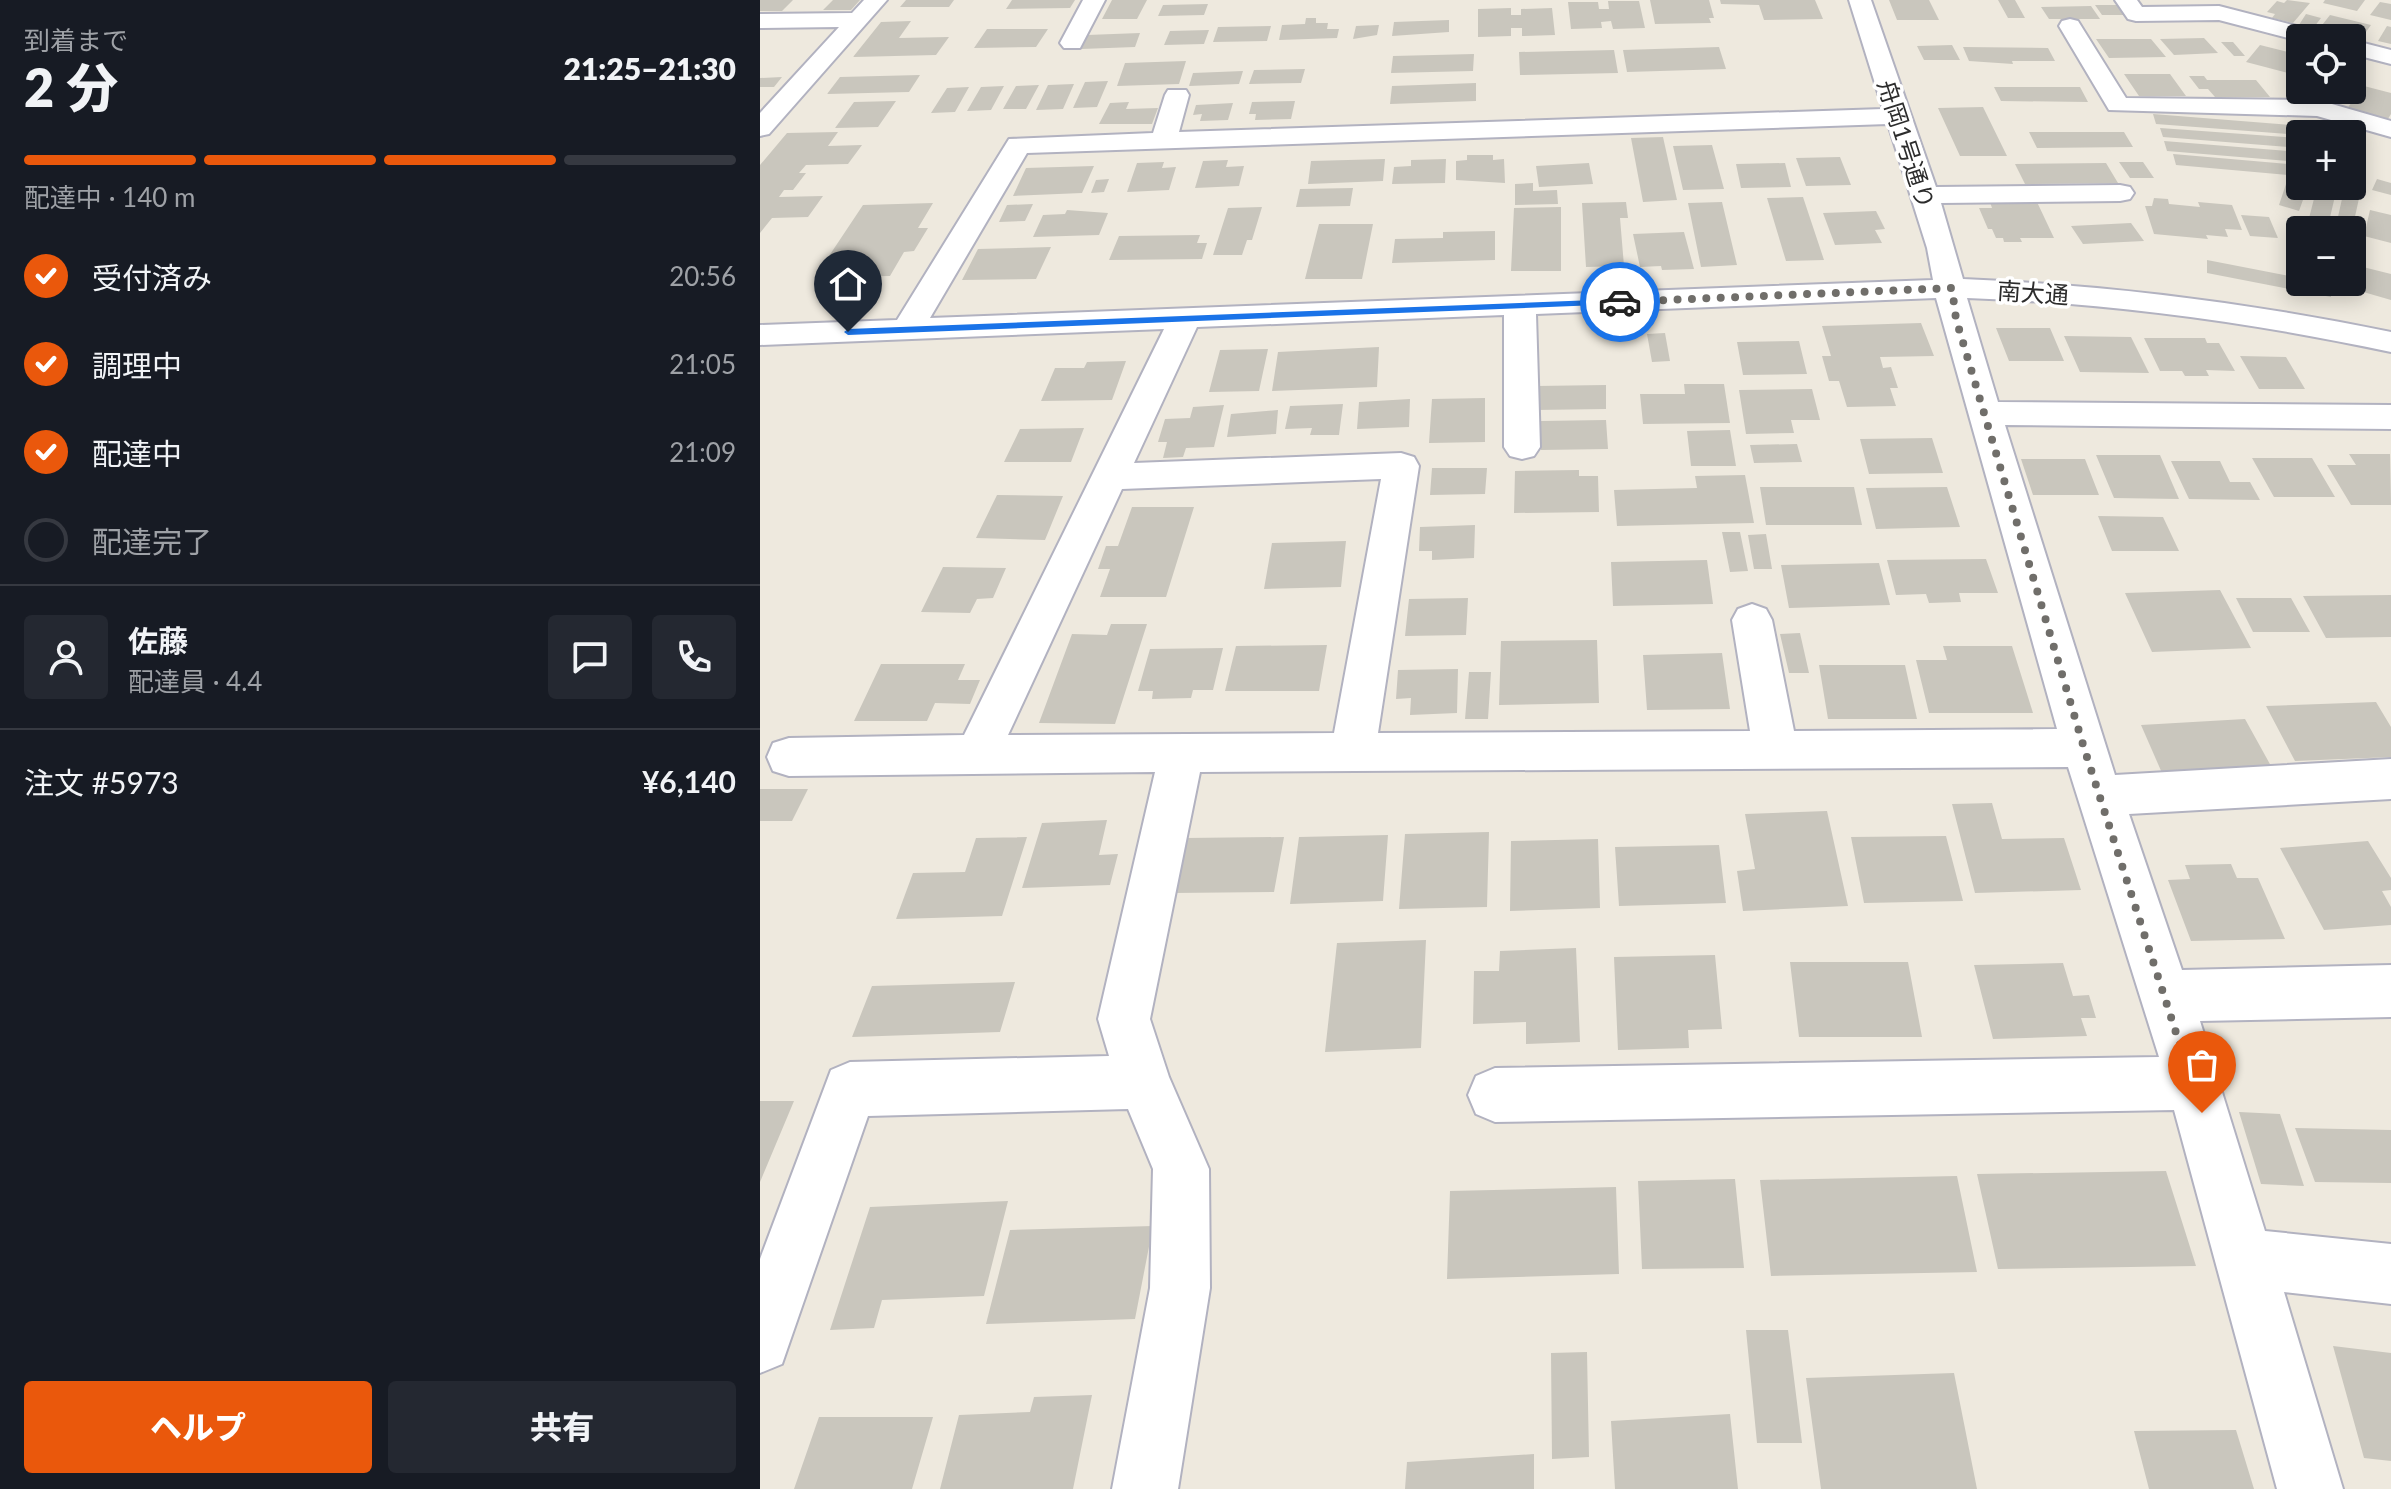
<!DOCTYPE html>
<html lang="ja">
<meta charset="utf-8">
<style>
body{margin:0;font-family:Lato,"Noto Sans JP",sans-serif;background:#242831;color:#f1f3f6;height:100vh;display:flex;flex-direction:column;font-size:30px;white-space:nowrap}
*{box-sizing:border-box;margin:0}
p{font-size:26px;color:#9ea1a6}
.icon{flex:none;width:44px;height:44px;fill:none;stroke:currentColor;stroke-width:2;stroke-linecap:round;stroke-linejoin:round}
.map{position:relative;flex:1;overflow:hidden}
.panel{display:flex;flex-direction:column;background:#171b24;width:760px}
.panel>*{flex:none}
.buttons{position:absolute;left:1526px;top:24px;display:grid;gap:16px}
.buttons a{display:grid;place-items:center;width:80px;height:80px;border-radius:8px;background:#171b24;box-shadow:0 4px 20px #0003;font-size:40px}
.pin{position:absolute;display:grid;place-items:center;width:68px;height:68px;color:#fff;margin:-82px -34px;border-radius:50% 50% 50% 0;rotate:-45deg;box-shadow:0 0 8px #0007}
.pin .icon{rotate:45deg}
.courier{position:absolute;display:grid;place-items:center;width:80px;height:80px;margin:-40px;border:6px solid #1a73e8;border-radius:50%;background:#fff;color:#222;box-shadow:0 2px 10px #0007}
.overview em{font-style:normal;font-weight:800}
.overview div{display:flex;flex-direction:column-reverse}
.overview{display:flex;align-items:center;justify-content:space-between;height:136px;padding:0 24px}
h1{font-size:52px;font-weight:800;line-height:60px}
.bar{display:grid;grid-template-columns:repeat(4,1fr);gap:12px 8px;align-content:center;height:96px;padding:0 24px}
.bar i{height:10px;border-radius:6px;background:#363941}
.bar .selected{background:#ea580c}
.bar p{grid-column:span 4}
.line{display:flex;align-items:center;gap:20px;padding:0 24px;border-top:2px solid #363941}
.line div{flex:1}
.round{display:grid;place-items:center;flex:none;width:84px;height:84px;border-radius:8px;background:#242831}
ol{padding:0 24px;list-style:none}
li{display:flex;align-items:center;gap:24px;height:88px}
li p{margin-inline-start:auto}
li .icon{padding:8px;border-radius:50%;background:#ea580c;color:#fff;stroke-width:4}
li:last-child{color:#9ea1a6}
li i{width:44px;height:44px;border:4px solid #363941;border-radius:50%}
.action{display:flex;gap:16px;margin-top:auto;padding:16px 24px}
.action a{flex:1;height:92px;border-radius:8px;background:#ea580c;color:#fff;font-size:32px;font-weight:800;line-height:92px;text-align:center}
.action a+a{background:#242831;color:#f1f3f6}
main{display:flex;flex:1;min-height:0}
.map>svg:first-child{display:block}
.building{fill:#c9c6bd}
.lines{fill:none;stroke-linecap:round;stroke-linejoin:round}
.minor-casing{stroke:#b2b2c0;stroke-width:4}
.minor{fill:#fff;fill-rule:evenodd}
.route{fill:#1a73e8}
.done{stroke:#706e6a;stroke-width:8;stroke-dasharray:0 14.4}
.labels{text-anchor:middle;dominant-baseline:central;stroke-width:7;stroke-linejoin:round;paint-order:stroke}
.far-street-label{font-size:24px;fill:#2c2c2c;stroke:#fff}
</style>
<main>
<section class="panel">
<div class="overview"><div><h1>2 分</h1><p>到着まで</p></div><em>21:25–21:30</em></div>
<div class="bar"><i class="selected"></i><i class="selected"></i><i class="selected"></i><i></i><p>配達中 · 140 m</p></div>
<ol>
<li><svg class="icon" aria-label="check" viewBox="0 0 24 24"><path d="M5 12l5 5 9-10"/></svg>受付済み<p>20:56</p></li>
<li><svg class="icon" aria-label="check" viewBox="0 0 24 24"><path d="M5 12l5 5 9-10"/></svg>調理中<p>21:05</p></li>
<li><svg class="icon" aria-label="check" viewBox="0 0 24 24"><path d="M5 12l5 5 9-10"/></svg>配達中<p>21:09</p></li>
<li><i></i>配達完了</li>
</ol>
<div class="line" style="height:144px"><a class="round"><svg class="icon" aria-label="person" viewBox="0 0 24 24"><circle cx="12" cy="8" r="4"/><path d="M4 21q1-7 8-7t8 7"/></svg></a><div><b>佐藤</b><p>配達員 · 4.4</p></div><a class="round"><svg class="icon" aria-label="chat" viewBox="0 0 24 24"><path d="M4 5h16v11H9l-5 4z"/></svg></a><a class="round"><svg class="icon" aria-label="phone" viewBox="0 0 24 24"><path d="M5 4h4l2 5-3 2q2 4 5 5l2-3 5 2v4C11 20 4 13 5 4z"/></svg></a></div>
<div class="line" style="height:104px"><div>注文 #5973</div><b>¥6,140</b></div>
<div class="action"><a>ヘルプ</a><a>共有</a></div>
</section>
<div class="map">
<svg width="1631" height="1489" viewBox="0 0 1631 1489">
<rect width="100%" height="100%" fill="#eee9de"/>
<path class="building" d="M0,0H33L22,11H0Z
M73,0H100L91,10H63Z
M146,0H194L189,7H140Z
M252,0H315L310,8L246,9Z
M352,0H387L377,19H342Z
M890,0H949L954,18H949L951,23L895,24Z
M960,0H1055L1063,19L1004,20L999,5L961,4Z
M1129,0H1169L1179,20H1137Z
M1238,0H1255L1265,18H1248Z
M1527,0L1550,3L1533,23L1512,18L1515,14L1507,12L1517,1L1524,3Z
M1565,0H1605L1597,11L1563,3Z
M848,1H879L885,28L853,29L851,21L841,22L842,28L811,29L808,2H838L839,9H849Z
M1620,2L1631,4V20L1610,15Z
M448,4L444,15L398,16L403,5Z
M1335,5H1357L1364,15H1342Z
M1331,6L1340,19H1289L1281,7Z
M751,8V15H761V9L792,8L795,35L762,36V28H751V36L718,37V9Z
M1546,14L1561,18L1551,31L1537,28Z
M1570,15L1611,25L1601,39L1559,29Z
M546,18H556V23H568L567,29H579L577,38L519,40L522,25L545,24Z
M689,20V32L632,36L634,22Z
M151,21L139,38L189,37L176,55L93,57L121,22Z
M619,25L617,35L593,39L596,26Z
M511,26L507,41L453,42L458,27Z
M1627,26L1631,27V44L1618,41Z
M227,29H288L276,47L214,48Z
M449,30L444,44L404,45L410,31Z
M380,33L375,47L321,49L327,35Z
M1444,38L1458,53L1414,55L1400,39Z
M1336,39H1391L1406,57L1349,58Z
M1461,42H1473L1485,56H1474Z
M1192,45L1200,60H1164L1157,46Z
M1500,45L1540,55V76L1486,62Z
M959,47L966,69L867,72L863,50Z
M1203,47L1288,48L1295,61H1252L1253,64L1209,61Z
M854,50L858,73L760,75L759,52Z
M714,54L713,71L631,73L633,56Z
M426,61L419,84L357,86L365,63Z
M545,69L541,83L489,84L494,70Z
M483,71L479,84L429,86L433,73Z
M1364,74H1410L1426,96H1379Z
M160,75L149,92L67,94L80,77Z
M1429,76H1444L1447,80H1496L1510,97H1455L1448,89H1439Z
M22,77L14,87H0V78Z
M348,81L337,107L313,108L325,82Z
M716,83V101L630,104L632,86Z
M314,84L303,109L276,110L288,85Z
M279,85L266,109H243L256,86Z
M244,86L231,110L207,111L221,87Z
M1604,86L1631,93V114L1626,122L1586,110Z
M209,87L195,112L171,113L187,88Z
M1234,87H1320L1328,102L1241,101Z
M136,101L118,127L75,128L94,102Z
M535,101L531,119L495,120L496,114H489L492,102Z
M369,102L366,109L398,108L392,124H339L350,103Z
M473,103L468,120L440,121L442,114L433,115L436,105Z
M1223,107L1247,156H1200L1178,108Z
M1393,114L1596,130L1601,140L1592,139V134L1540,135L1396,124Z
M1400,128L1540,138V148L1403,137Z
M78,132L68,146L102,145L88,164L46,165L39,173H46L33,190H24L19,197L63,196L48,217L12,218L0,233V165L27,133Z
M1269,132H1364L1373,147L1277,148Z
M903,137L917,200L883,202L871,138Z
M1404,141L1540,152V162L1407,151Z
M952,145L964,189L923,190L913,146Z
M1413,154L1540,165V176L1416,165Z
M707,155H733V160L744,159L745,183L696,180V161L707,160Z
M1080,157L1091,185L1046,186L1036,158Z
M625,159L623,181L548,184L551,161Z
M686,159L685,183L632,184L634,167L651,166V160Z
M468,160L466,167L484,166L479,186L435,188L443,161Z
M404,162L402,168L416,167L409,190L367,192L377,163Z
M1359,162H1383L1394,178H1370Z
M829,163L833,184L779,187L776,166Z
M1025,163L1031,187L981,188L976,164Z
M1346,163L1358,183L1265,184L1255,164Z
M334,166L322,193L253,196L266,168Z
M349,179L344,192L331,193L336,180Z
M1617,179L1631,183V195L1612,190Z
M1527,181L1548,186L1539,211L1519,205Z
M773,183V191L797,190L798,204L755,205V184Z
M1557,187L1576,192L1567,230H1546Z
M593,188L590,206L536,207L540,189Z
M1584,190L1600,194L1592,230H1575Z
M1043,197L1064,260L1026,261L1007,198Z
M1394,198L1408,199L1409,204L1440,207L1438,202L1472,205L1482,230L1465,229L1468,237L1446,235L1448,239L1394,234L1385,206H1392Z
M866,202L868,218H860L864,266L826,267L822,203Z
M962,202L977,265L941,267L928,203Z
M1230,202H1277L1294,238H1260L1262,242H1244L1243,238H1236L1232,229H1228L1219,208H1232Z
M173,203L158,228H168L154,251L144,252L130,276L55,277L103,205Z
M273,204L265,221L239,222L247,205Z
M502,207L492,240H487L482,255H453L468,208Z
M801,207V271H751L754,208Z
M307,210L348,213L339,235L273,237L283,215L305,214Z
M1610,210L1631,215V243L1604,236Z
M1116,211L1125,229L1115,230L1122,243L1075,245L1063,213Z
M1481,215L1509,217L1518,238L1490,236Z
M1371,223L1384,241L1323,244L1311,226Z
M559,224H613L602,279H545Z
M735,231V260L632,263L635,239L683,238V232Z
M924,232L934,269L902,270L901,266L880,267L873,234Z
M440,235L437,243H447L442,259L349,260L359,236Z
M291,247L276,279L202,280L218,249Z
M1447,260L1540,278V282L1570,284L1571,297L1447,273Z
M1599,266L1631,274V300L1593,289Z
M1161,323L1174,356L1120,357L1123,368L1131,367L1138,388H1130L1136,406L1087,407L1079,381H1069L1062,356H1071L1062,326Z
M1236,328H1290L1304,361H1249Z
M905,333L910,361L892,362L887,334Z
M1304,336L1371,337L1389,373L1320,372Z
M1384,338H1445L1447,343H1459L1475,371L1446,370L1449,376H1425L1422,371H1400Z
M1039,341L1047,374L983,375L977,342Z
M619,347L617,387L512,391L518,352Z
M508,349L499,391L449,392L460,350Z
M1480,356L1526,357L1545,389H1499Z
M366,361L352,400L281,401L295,368H324L327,362Z
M924,384H964L970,423L883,424L880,394H925Z
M846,385V409L775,410L776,386Z
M1052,389L1060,420H1031L1034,433L986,434L979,390Z
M725,398V442L669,443L672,399Z
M650,399L649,427L597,429L599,402Z
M583,404L579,435H550L552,428L525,429L530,406Z
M464,405L454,447L426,448L423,457L403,458L407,442H398L405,419L430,418L433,407Z
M518,410L516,434L467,437L471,414Z
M846,420L848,449L781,450V421Z
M324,428L311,462H244L260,429Z
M970,430L976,466H931L927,431Z
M1172,438L1183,473L1109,474L1100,439Z
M1037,444L1042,462L994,463L990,445Z
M1589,454H1630L1631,505H1591L1567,465H1596Z
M1336,455H1400L1419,499L1354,498Z
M1492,458H1552L1575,497H1514Z
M1261,459H1325L1339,495H1273Z
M1411,461H1460L1470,482H1490L1500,500L1429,499Z
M672,468H727L725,494L670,495Z
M819,470V476H838L839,512L754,513L755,471Z
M985,475L994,523L857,526L854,490L937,488L935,476Z
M1000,487H1094L1102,525H1006Z
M1187,487L1200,527L1116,529L1106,488Z
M237,495L303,496L285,540L216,538Z
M372,507H434L406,597H340L350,569H338L346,546H358Z
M1338,516L1403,517L1419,551H1352Z
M715,525L714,558L672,560V551H659L660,527Z
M962,532H980L988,571L970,572Z
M1006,534L1012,569H994L988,535Z
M586,541L581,587L504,589L512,543Z
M1226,559L1238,593H1199L1201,602L1169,603L1166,594L1136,595L1127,560Z
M947,560L953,604L853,606L851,562Z
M1119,563L1130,605L1029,608L1021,565Z
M183,567L246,568L233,598L217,599L210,613L161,612Z
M1460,590L1491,648L1392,652L1365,593Z
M1631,595V637L1566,638L1543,596Z
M708,598L706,635L645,636L649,599Z
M1476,598H1531L1550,632H1493Z
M351,624H387L355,724L279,723L312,634L347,635Z
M1040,633L1049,673H1029L1020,634Z
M837,640L839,703L739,705L741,641Z
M567,645L559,691H465L476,646Z
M1183,646H1252L1273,713H1169L1156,660H1187Z
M463,648L453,690H433L431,698L392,699L393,691H378L390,649Z
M962,653L970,709L887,710L883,655Z
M121,664H205L198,680H220L210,704L175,703L167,721H94Z
M1059,665H1145L1157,719H1068Z
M698,669L697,713L650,715L651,698L636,699L638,670Z
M709,672H731L728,719H705Z
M1616,702L1631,727V757L1535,761L1506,706Z
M1485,719L1511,766L1402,773L1381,725Z
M0,789H48L32,821H0Z
M1232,803L1242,839L1304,838L1321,890L1215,893L1192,804Z
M1067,811L1088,906L983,911L977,871L995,869L985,814Z
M347,820L339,855L358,854L350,885L262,888L282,823Z
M729,832L727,907L639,909L645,834Z
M628,835L623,901L530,904L539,837Z
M1186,836L1203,901L1104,903L1091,837Z
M267,837L242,916L136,919L153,873L205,872L216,838Z
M524,837L514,892L413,893L426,838Z
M838,839L840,908L750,911L751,841Z
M1608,841L1631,878V890L1622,891L1631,907V925L1564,930L1520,848Z
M959,845L966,903L859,906L855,847Z
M1471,864L1477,878H1498L1525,939L1431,941L1408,880L1430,879L1425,865Z
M666,940L661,1048L565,1052L577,943Z
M816,948L820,1042L766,1044V1022L713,1024L714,971H739L740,951Z
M955,955L962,1029L928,1030L929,1048L858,1050L854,957Z
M1030,962H1148L1162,1037H1039Z
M1303,963L1313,996L1329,995L1336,1018H1321L1327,1036L1233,1039L1214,965Z
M255,982L240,1032L92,1037L112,986Z
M0,1101H34L0,1182Z
M1479,1112L1520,1114L1544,1186L1501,1184Z
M1535,1128L1631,1130V1183L1555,1182Z
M1406,1171L1436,1266L1238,1269L1217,1174Z
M1197,1176L1217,1272L1011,1276L1000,1180Z
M975,1179L984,1268L882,1269L878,1181Z
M856,1187L859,1274L687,1279L690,1191Z
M248,1201L224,1296L122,1300L114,1328L70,1330L110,1207Z
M393,1226L375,1319L226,1324L250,1230Z
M986,1330H1028L1042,1443H997Z
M1573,1346L1631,1353V1461L1604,1458Z
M827,1352L829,1457L792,1459L791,1353Z
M1194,1373L1217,1489H1061L1046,1378Z
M332,1395L313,1489H180L199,1415L270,1412L274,1397Z
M970,1414L978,1489H855L851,1421Z
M59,1417H173L152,1489H34Z
M1476,1430L1494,1489H1389L1374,1431Z
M774,1454V1489H645L647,1462Z"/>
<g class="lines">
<g class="minor-casing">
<path id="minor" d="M104,0H127L9,134L0,136V113L79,27L0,28V14L92,13Z
M323,0H345L320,48H304L300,43Z
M1089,0H1111L1176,187L1360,185L1370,187L1374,193L1370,199L1360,201L1181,203L1203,279C1348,285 1490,303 1631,332V352C1491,322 1350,303 1207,298L1238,402L1631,405V429L1245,425L1355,775L1631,759V799L1369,814L1422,970L1631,965V1017L1440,1021L1505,1231L1631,1244V1304L1524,1292L1583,1489H1517L1414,1110L735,1122L716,1114L708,1095L716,1076L735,1068L1399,1057L1308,767L440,772L390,1019L409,1077L449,1169L450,1288L418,1489H352L390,1288L393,1169L368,1109L108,1116L22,1364L0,1373V1259L71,1070L90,1062L349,1056L338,1019L395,772L29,776L13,771L7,757L13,743L29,738L204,735L404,329L0,345V325L137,320L249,139L393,133L405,95L408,90H426L429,95L419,132L1123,109ZM1128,124L1167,248L1173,280L170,318L267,153ZM1176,298L1297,729L1034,731L1012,620L1006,609L992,604L978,609L972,620L990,731L618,733L659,466L654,457L641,453L374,463L437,327L744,315V447L750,456L762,459L774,456L780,447L776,314ZM621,479L574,733L248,735L362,489Z
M1355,0H1377L1382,7L1459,6L1564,33L1568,38H1540V41L1459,20L1376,21L1368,19Z
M1310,19L1318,21L1366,98L1558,100L1631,121V137L1557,116L1349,110L1299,26L1302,21Z
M1592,40L1631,50V64L1592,54Z"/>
</g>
<use href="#minor" class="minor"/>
</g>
<path class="route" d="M860,299L863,304L88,335L84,332L88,329Z"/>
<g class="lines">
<path class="done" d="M860,302L1192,288L1196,319L1324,748L1442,1113"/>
</g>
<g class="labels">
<g class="far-street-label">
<text transform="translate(1147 144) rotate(72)">舟岡1号通り</text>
<text transform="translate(1273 292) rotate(4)">南大通</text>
</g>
</g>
</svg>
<div class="buttons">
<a><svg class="icon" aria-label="locate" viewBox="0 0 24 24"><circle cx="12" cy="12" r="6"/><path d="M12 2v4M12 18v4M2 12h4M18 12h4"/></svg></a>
<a>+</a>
<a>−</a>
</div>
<div class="pin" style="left:1442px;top:1113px;background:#ea580c"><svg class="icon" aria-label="bag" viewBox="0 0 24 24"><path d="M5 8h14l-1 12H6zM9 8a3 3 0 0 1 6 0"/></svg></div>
<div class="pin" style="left:88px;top:332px;background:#1f2937"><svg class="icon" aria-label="home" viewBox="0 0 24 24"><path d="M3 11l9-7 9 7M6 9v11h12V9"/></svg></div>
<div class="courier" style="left:860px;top:302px"><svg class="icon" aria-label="car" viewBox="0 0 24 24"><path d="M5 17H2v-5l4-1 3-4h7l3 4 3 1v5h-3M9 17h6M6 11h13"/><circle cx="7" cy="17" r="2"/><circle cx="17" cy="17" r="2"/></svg></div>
</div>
</main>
